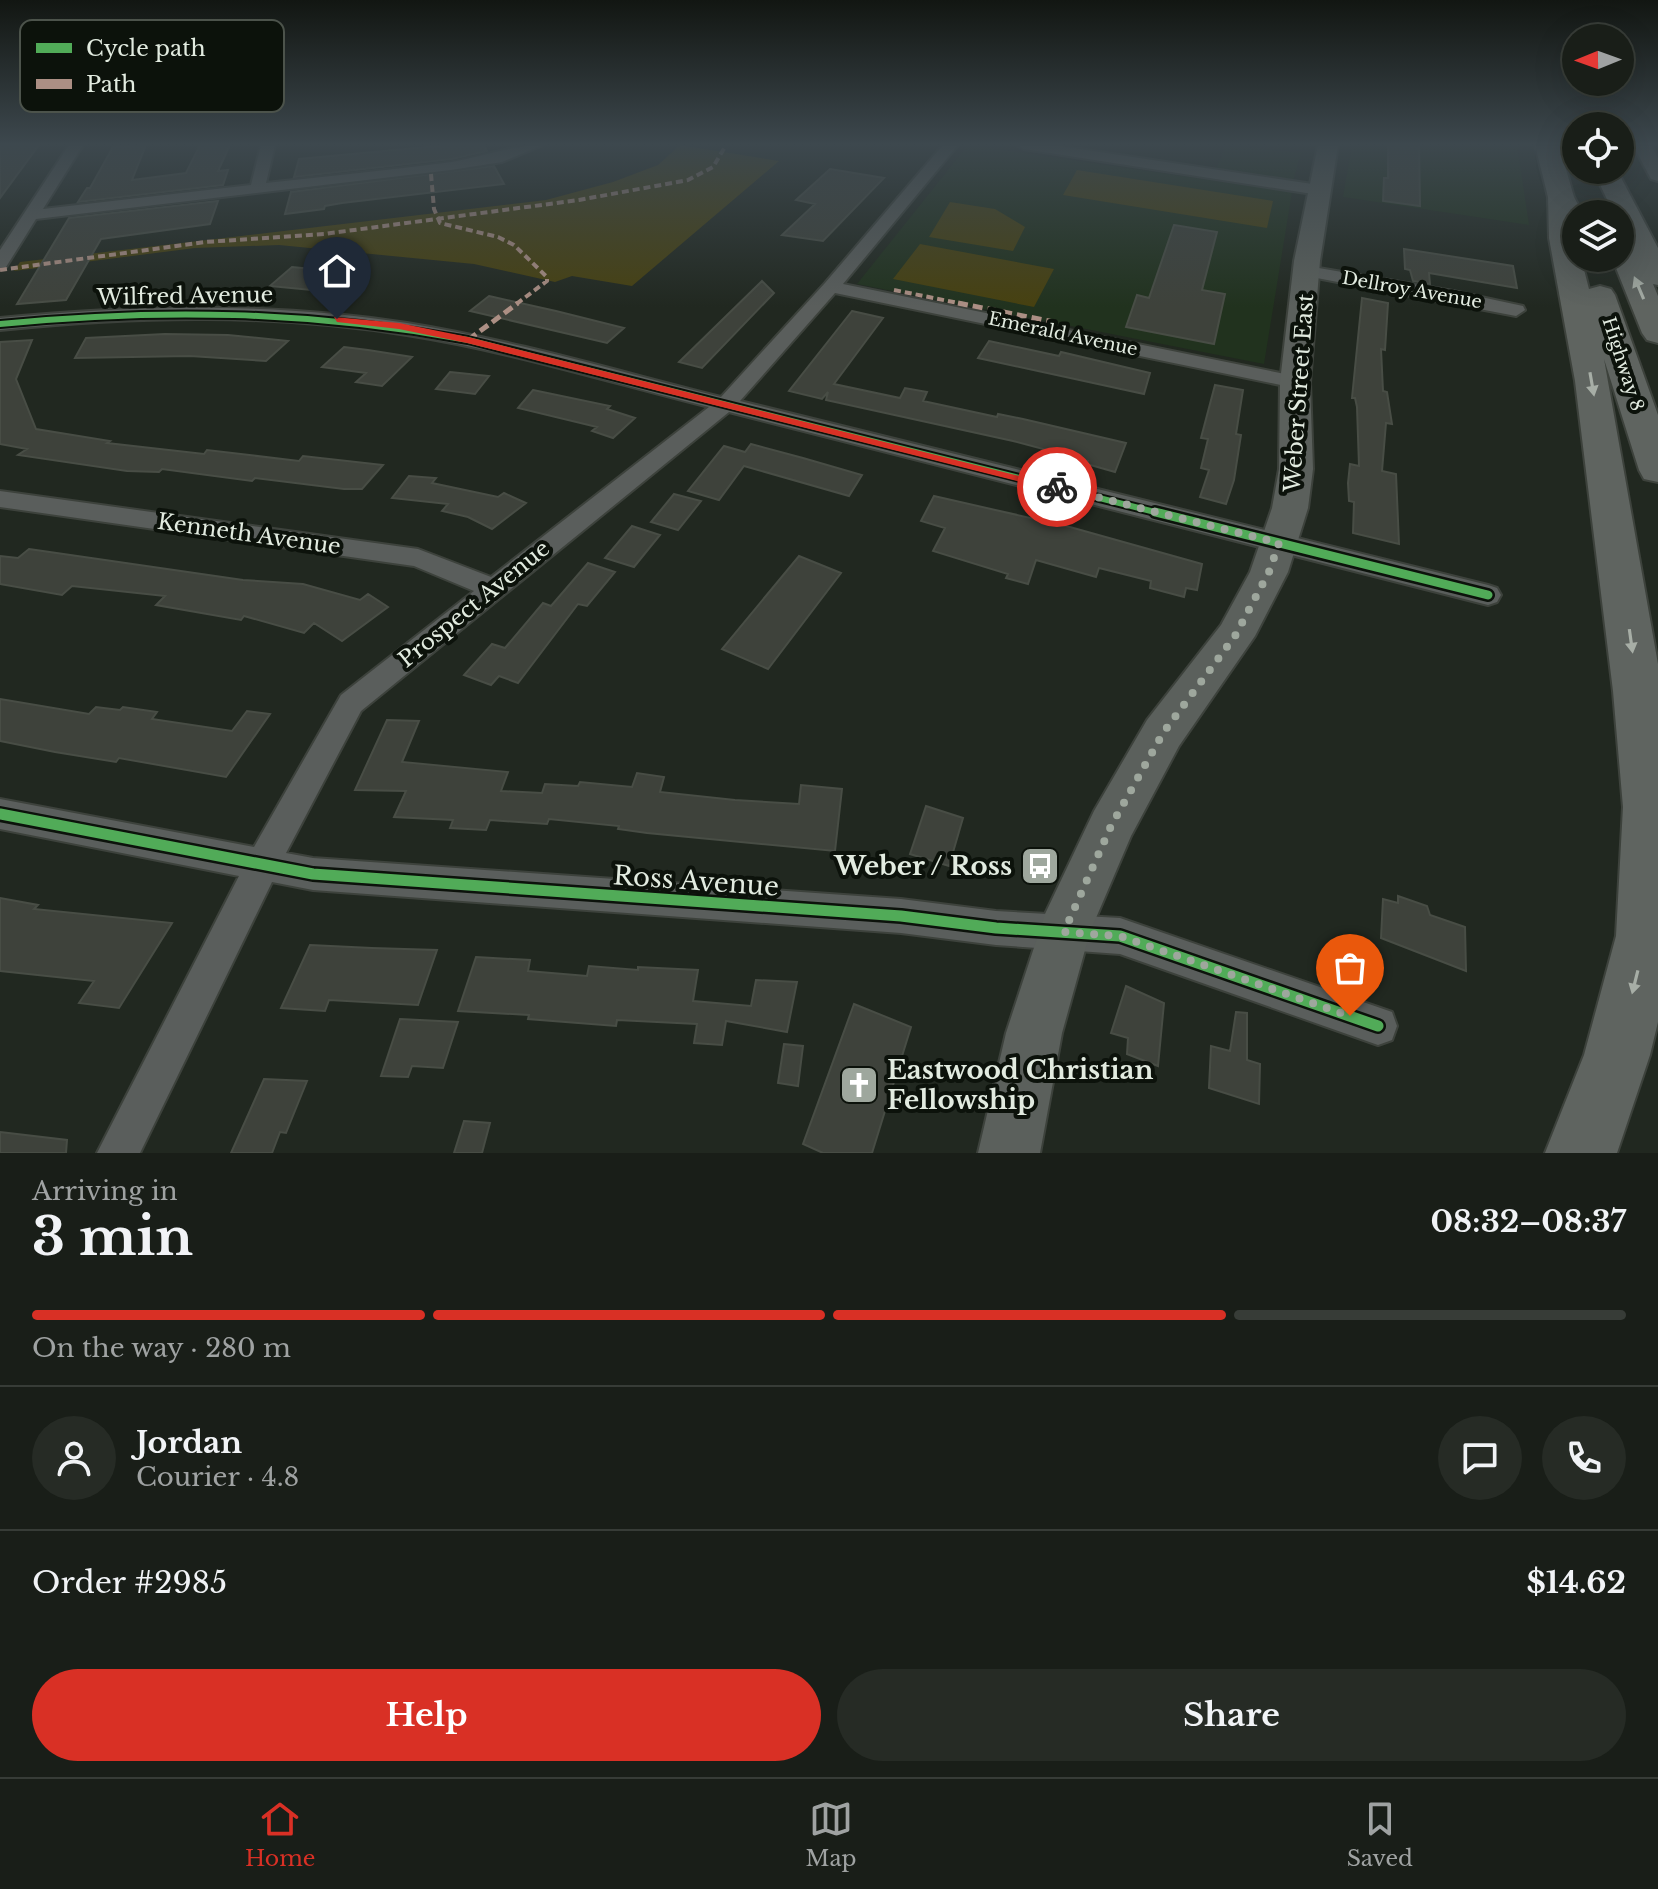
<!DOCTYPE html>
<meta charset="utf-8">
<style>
body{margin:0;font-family:"Libre Baskerville",serif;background:#262b25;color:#f1f3f6;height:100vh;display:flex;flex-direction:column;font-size:30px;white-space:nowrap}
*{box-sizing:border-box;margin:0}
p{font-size:26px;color:#9fa2a2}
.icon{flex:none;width:44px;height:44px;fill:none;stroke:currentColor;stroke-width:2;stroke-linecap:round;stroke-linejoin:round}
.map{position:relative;height:1153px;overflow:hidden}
.side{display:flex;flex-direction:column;background:#191e18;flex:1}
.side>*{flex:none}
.needle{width:52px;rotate:269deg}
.fabs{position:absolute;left:1562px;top:24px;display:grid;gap:16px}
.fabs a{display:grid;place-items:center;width:72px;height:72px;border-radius:50%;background:#191e18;box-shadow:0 8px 32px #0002,0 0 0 2px #373c37;font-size:40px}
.pin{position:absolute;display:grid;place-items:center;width:68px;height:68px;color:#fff;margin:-82px -34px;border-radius:50% 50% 50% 0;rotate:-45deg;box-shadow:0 0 8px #0007}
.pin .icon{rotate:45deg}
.courier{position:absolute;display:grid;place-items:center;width:80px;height:80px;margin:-40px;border:6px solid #d93025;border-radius:50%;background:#fff;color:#222;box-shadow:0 2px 10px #0007}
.overview em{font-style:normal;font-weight:800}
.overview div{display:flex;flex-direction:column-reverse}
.overview{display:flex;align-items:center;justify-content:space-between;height:136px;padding:0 32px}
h1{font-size:52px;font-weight:800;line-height:60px}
.bar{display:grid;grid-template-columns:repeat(4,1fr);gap:12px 8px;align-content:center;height:96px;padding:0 32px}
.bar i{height:10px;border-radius:6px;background:#373c37}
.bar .current{background:#d93025}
.bar p{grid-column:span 4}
.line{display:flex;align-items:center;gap:20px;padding:0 32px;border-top:2px solid #373c37}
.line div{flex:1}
.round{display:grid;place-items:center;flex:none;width:84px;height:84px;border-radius:42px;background:#262b25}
.primary-button{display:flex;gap:16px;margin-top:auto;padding:16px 32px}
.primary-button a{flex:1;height:92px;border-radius:48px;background:#d93025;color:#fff;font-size:32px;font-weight:800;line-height:92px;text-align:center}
.primary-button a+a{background:#262b25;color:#f1f3f6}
.dock{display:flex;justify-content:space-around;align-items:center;height:112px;border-top:2px solid #373c37;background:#191e18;font-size:22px;color:#9fa2a2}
.dock a{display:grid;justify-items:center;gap:4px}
.dock .current{color:#d93025}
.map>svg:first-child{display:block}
.built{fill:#21321e}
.green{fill:#474110}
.building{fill:#3e423b;stroke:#484d45;stroke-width:2}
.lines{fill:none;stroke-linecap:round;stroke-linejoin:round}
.minor-casing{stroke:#3d423c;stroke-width:4}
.tertiary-casing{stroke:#3d423c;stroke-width:4}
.secondary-casing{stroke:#3d423c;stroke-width:4}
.motorway-casing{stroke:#3d423c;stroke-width:4}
.minor{fill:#5a5e5c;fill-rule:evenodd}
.tertiary{fill:#5a5e5c;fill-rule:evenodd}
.secondary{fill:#5b605c;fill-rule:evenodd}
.motorway{fill:#5f6460;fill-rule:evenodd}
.quiet-far1{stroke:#ac8f84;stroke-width:4;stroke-dasharray:7 4;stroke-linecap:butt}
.quiet{stroke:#ac8f84;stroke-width:5;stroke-dasharray:10 5;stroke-linecap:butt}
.cycleway-far2-casing{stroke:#0c120b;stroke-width:10}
.cycleway-far1-casing{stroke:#0c120b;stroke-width:14}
.cycleway-casing{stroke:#0c120b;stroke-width:16}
.cycleway-far2{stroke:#51ab58;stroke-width:6}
.cycleway-far1{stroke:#51ab58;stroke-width:9}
.cycleway{stroke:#51ab58;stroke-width:11}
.oneway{fill:#a7aea6}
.route{fill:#d93025}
.done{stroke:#9ea79d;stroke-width:8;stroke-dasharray:0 14.4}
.labels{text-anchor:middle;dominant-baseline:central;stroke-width:8;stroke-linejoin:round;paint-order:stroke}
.far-street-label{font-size:18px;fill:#e2ebe0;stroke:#0c120b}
.street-label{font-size:22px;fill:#e2ebe0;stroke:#0c120b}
.near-poi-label{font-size:26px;font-weight:bold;fill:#e2ebe0;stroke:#0c120b;text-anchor:end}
.near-street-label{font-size:26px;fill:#e2ebe0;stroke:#0c120b}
.key{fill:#0c120b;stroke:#4c534b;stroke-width:2}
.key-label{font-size:22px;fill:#e2ebe0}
</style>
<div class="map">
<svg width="1658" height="1153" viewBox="0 0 1658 1153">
<rect width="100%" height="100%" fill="#212820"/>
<path class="built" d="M968,145L1292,192L1264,364L857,284Z
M1226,145L1301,153L1293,181L1216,170Z
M1352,145H1517L1529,225L1343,197Z"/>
<path class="green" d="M680,145L779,161L632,286L572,276L555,282L474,264L279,245L195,248L14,271L20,262L546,200L613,182L658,165Z
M1077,170L1273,201L1267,228L1063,195Z
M950,202L995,209L1025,227L1013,251L929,237Z
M920,244L1054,269L1034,307L893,279Z"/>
<path class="building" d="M0,145H39L0,198Z
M146,145L132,180L186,173L200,145H230L218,171L228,170L223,185L78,202L87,188H90L113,147Z
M448,145H484L487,151L452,159L294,177L299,159Z
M1388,145H1419L1420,206L1383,201L1384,178H1388Z
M494,166L504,184L342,203L325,206L324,209L285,214L291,192Z
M830,169L884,178L823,241L782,235L815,204L796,200Z
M218,201L210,224L101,239L66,300L17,304L69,218Z
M1174,225L1217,232L1202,290L1225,294L1214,344L1126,327L1137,295L1149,298Z
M1404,249L1513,266L1517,288L1429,273L1430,284L1413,281L1410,270L1405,269Z
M292,267L353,273L332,292L270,286Z
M762,281L774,293L702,368L679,362Z
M489,296L556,311L624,328L607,343L470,311Z
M1362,298L1388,303L1385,350L1381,349L1383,391L1387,392L1392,424L1386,423L1382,471L1396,474L1399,544L1353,533L1354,502L1349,501L1348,483L1350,464L1359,466L1357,407L1355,398H1352Z
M852,311L883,318L834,384L900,398L905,388L927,392L923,401L997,417L998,414L1023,419L1126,443L1115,472L1087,464L1088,461L1013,441L826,400L828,392L822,399L789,391Z
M165,334L228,335L288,341L266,361L190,356L75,358L86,338Z
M32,340L16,379L36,429L110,441L107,443L204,454L207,450L299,461L303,456L383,465L362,489H344L255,478L252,481L162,469L159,472L127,471L18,455L27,449L0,444V342Z
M989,341L1059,356L1061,352L1150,373L1144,394L978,358Z
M344,347L368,350L412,357L382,386L356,382L366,373L322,367Z
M450,372L489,376L475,394L436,389Z
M1215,385L1243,390L1236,434L1241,435L1234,480L1226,504L1200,497L1209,470L1201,468L1208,439L1201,438Z
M533,390L610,406L607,409L635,418L613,438L592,431L597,427L518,408Z
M751,444L803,458L862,475L849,496L744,466L719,500L688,491L724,446L745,452Z
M409,476L436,478L432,483L498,497L504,493L526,503L492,529L468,517L442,511L448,504L392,498Z
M674,494L701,501L678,530L651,522Z
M934,496L1070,527L1202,564L1197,590L1186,588L1184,597L1150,588L1151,581L1099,568L1096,577L1036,560L1028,584L1006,578L1008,574L933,551L945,528L921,521Z
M632,526L660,535L634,567L605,558Z
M29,549L243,580L303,584L360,600L368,594L388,607L342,641L314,623L304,633L244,616L241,620L156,605L165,596L72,586L62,595L0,584V556L18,558Z
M799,556L841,573L768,669L722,649Z
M588,563L615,572L587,606L578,604L518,683L499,676L491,685L464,675L492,644L505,648L543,603L551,606Z
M0,699L89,714L96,707L120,710L123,707L157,712L152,719L232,731L247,711L270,714L226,777L119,758L116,762L55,752L0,741Z
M387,720L419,721L402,762L508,772L501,791L542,793L545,784L578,786L580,782L632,787L637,773L664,777L660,792L735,800L799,804L801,785L842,789L835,851L647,833L618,829L619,826L549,819L547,824L490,820L486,830L450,828L453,820L394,817L406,791L355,790Z
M926,806L963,818L949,866L910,854Z
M1398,896L1427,906L1430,915L1465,927L1466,971L1381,938L1383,899L1398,903Z
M0,898L38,905L34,909L172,923L119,1008L79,1003L94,981L0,971Z
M310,945L372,948L437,950L418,1005L329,1000L325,1011L281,1008Z
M476,957L530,960L528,971L587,976L589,966L638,970V967L698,970L693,1001L751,1006L756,980L797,982L787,1032L726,1021L722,1045L694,1043L697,1024L617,1020L616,1026L528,1019L529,1015L458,1011Z
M1126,986L1164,1003L1158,1066L1127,1054L1128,1038L1111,1033Z
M854,1004L911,1027L872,1153H823L803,1144Z
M1236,1012L1247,1013V1060L1260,1064L1259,1104L1209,1088L1211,1046L1230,1051Z
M400,1019L458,1022L443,1068L412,1066L408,1077L381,1076Z
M784,1044L803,1046L798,1086L778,1083Z
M264,1079L307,1081L286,1133L280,1132L272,1153H231Z
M464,1121L490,1123L482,1153H454Z
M0,1132L67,1140L66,1153H0Z"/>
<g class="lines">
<g class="minor-casing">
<path id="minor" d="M69,145H83L43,209L251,185L261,145H275L266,183C328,176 390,170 452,162C482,157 513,145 543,145L502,162L451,170L36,219L6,267L0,268V250Z
M943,145H958L843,284L1295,376L1305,382L1295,388L835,293L740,401L1488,585L1497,588L1501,595L1497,602L1488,605L729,412L361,711L286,853L313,858L901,899L996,911L1120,918L1392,1012L1397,1026L1392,1040L1378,1045L1120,954L996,945L901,933L313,890L272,882L140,1153H97L239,876L0,829V799L254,847L341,695L474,591L414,566L0,507V491L418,549L491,577L709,407C609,382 509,351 407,335C271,313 136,316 0,330V318C136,305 271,302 407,323C513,340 617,371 721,397L825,283Z
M1017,145H1053L1319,185L1327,190L1319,195L1024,149Z
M1307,266L1453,291L1523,306L1525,310L1516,316L1301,275L1298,271Z"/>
</g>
<g class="tertiary-casing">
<path id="tertiary" d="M1633,145H1651L1658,158V181L1651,179Z"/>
</g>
<g class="secondary-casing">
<path id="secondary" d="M1318,145H1338L1320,261L1310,382L1313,469L1308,508L1288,572L1255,636L1179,746L1131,836L1090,932L1062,1033L1040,1153H978L1006,1033L1045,914L1094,811L1147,720L1221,625L1250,572L1272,508L1279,469L1280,382L1294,261Z"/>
</g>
<g class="motorway-casing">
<path id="motorway" d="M1535,145H1559L1574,197L1583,214H1576V258H1581L1589,289L1600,286L1611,289L1615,295L1658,415V482L1644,479L1639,470L1604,359L1658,664V1022L1650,1055L1617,1153H1545L1584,1055L1616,936L1623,807L1613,691L1575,381L1549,238L1548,197Z
M1593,170H1617L1658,248V285L1653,284L1658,296V343L1647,340L1642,333L1612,258H1620V243H1628L1620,227V214H1614Z"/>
</g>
<use href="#minor" class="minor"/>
<use href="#tertiary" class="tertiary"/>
<use href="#secondary" class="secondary"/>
<use href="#motorway" class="motorway"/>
<path class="quiet-far1" d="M431,174L434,209L440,223L498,237L514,245L547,277V281L515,305
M0,270L205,242L324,234L579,200L688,180L713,167L726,145
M894,290L968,305"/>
<path class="quiet" d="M958,303L1054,322
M468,340L518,303"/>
<g class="cycleway-far2-casing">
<path id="cycleway-far2" d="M0,324C161,308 309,311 468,340L1163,514"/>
</g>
<g class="cycleway-far1-casing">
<path id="cycleway-far1" d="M1155,512L1488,595"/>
</g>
<g class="cycleway-casing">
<path id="cycleway" d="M0,814L313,874L901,916L996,928L1120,936L1378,1026"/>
</g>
<use href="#cycleway-far2" class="cycleway-far2"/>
<use href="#cycleway-far1" class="cycleway-far1"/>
<use href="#cycleway" class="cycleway"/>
</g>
<defs><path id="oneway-solid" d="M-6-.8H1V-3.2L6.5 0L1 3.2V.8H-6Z" transform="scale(2)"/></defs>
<g class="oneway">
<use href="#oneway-solid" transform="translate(1639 288) rotate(-113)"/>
<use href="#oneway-solid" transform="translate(1592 384) rotate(80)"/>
<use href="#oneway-solid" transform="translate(1631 641) rotate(82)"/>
<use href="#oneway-solid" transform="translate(1635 982) rotate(104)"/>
</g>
<linearGradient id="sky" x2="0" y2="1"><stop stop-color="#121612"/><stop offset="0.47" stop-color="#3d484e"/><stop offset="1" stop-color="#3d484e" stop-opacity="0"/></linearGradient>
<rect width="1658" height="307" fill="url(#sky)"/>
<path class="route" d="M334,317L399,323L468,337L1063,487L1057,491L467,343L399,329L337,322Z"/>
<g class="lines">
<path class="done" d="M1057,487L1279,543L1269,572L1235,636L1163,733L1111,826L1064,932L1120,936L1350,1016"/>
</g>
<defs>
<g id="bus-square" transform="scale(2)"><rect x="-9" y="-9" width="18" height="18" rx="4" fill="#9ea79d" stroke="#0c120b"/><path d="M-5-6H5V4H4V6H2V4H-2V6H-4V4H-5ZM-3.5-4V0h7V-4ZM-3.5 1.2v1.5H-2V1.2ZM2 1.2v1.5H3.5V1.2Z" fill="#fff"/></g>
<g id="church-square" transform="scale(2)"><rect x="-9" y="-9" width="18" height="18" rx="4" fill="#9ea79d" stroke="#0c120b"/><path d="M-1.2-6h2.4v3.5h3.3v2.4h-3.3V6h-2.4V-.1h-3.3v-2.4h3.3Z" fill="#fff"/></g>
</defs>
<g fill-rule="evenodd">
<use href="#bus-square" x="1040" y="866"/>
<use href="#church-square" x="859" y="1085"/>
</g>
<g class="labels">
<g class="far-street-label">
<text transform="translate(1412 290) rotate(10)">Dellroy Avenue</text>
<text transform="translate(1063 334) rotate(12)">Emerald Avenue</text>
<text transform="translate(1623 364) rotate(72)">Highway 8</text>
</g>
<g class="street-label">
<text transform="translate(185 296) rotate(-1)">Wilfred Avenue</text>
<text transform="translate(1299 393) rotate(-86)">Weber Street East</text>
<text transform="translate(249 534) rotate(8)">Kenneth Avenue</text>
<text transform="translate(474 604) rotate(-39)">Prospect Avenue</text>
</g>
<g class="near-poi-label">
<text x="1012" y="866">Weber / Ross</text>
<text x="887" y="1070" text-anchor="start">Eastwood Christian<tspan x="887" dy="30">Fellowship</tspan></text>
</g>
<g class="near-street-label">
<text transform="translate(696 881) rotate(4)">Ross Avenue</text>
</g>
</g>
<rect x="20" y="20" width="264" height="92" rx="12" class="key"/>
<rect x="36" y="43" width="36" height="10" fill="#51ab58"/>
<rect x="36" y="79" width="36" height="10" fill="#ac8f84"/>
<g class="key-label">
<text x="86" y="56">Cycle path</text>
<text x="86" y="92">Path</text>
</g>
</svg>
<div class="fabs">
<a><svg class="needle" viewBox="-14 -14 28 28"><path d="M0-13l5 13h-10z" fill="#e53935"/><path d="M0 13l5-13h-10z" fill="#9fa2a2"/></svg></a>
<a><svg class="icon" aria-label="locate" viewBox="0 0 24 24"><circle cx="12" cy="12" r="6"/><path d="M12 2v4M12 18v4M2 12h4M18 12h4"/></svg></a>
<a><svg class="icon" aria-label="layers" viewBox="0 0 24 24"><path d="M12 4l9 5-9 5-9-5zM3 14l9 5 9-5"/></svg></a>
</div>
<div class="pin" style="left:1350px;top:1016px;background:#ea580c"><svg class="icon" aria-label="bag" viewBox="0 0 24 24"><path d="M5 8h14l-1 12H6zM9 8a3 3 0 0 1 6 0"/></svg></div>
<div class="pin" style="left:337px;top:319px;background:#1f2937"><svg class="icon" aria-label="home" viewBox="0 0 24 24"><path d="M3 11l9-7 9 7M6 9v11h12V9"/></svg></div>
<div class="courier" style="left:1057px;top:487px"><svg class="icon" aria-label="bike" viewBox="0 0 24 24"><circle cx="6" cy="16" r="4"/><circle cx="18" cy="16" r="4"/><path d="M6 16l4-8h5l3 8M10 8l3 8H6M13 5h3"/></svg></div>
</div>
<section class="side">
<div class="overview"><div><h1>3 min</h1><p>Arriving in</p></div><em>08:32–08:37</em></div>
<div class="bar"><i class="current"></i><i class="current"></i><i class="current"></i><i></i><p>On the way · 280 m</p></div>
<div class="line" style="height:144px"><a class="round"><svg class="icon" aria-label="person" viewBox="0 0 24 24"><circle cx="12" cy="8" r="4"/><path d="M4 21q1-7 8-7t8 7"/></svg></a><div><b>Jordan</b><p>Courier · 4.8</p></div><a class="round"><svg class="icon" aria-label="chat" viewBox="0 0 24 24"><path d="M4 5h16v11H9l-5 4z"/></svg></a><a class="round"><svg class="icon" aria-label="phone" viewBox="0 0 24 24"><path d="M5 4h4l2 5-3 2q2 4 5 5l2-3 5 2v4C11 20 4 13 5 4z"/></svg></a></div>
<div class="line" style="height:104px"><div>Order #2985</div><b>$14.62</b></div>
<div class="primary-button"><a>Help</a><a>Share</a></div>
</section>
<nav class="dock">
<a class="current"><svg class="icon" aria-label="home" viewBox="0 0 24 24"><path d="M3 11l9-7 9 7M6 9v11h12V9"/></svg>Home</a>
<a><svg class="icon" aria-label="map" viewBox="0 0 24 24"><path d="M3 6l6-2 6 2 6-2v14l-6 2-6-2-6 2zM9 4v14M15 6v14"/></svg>Map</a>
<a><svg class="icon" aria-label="saved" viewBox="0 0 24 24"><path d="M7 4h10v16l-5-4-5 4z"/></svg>Saved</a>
</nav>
